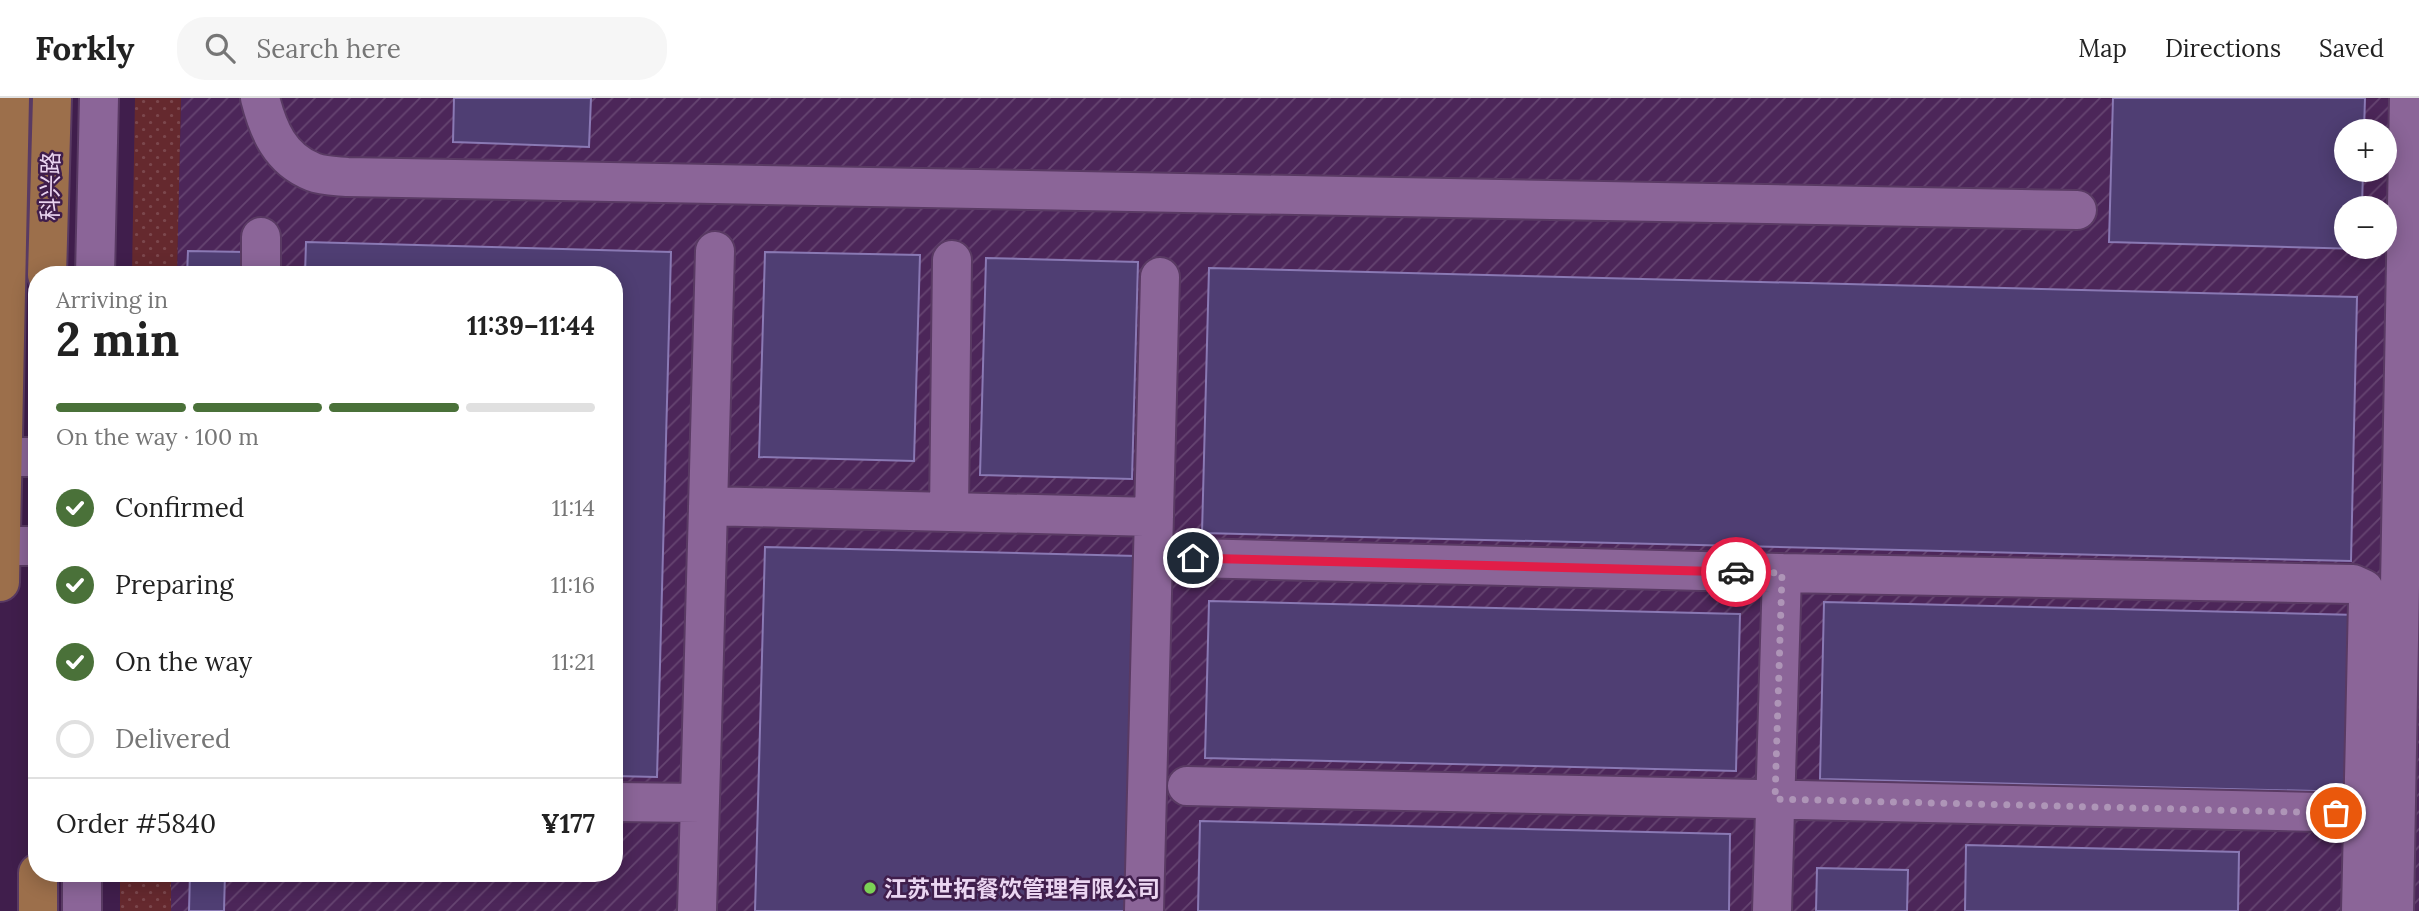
<!DOCTYPE html>
<meta charset="utf-8">
<style>
body{margin:0;font-family:Lora,"Noto Sans SC",serif;background:#f6f6f6;color:#222;height:100vh;display:flex;flex-direction:column;font-size:26px;white-space:nowrap}
*{box-sizing:border-box;margin:0}
p{font-size:23px;color:#767676}
.icon{flex:none;width:38px;height:38px;fill:none;stroke:currentColor;stroke-width:2;stroke-linecap:round;stroke-linejoin:round}
.map{position:relative;flex:1;overflow:hidden}
.sheet{position:absolute;left:28px;top:168px;width:595px;height:616px;display:flex;flex-direction:column;background:#fff;border-radius:28px;box-shadow:0 4px 18px #0003}
.sheet>*{flex:none}
.fabs{position:absolute;left:2334px;top:21px;display:grid;gap:14px}
.fabs a{display:grid;place-items:center;width:63px;height:63px;border-radius:50%;background:#fff;box-shadow:0 4px 18px #0003;font-size:35px}
.pin{position:absolute;display:grid;place-items:center;width:60px;height:60px;color:#fff;margin:-30px;border:4px solid #fff;border-radius:50%;box-shadow:0 2px 7px #0007}
.courier{position:absolute;display:grid;place-items:center;width:70px;height:70px;margin:-35px;border:5px solid #e11d48;border-radius:50%;background:#fff;color:#222;box-shadow:0 2px 9px #0007}
.overview em{font-style:normal;font-weight:800}
.overview div{display:flex;flex-direction:column-reverse}
.overview{display:flex;align-items:center;justify-content:space-between;height:119px;padding:0 28px}
h1{font-size:46px;font-weight:800;line-height:52px}
.bar{display:grid;grid-template-columns:repeat(4,1fr);gap:10px 7px;align-content:center;height:84px;padding:0 28px}
.bar i{height:9px;border-radius:5px;background:#e0e0e0}
.bar .current{background:#4a7139}
.bar p{grid-column:span 4}
.line{display:flex;align-items:center;gap:18px;padding:0 28px;border-top:2px solid #e0e0e0}
.line div{flex:1}
ol{padding:0 28px;list-style:none}
li{display:flex;align-items:center;gap:21px;height:77px}
li p{margin-inline-start:auto}
li .icon{padding:7px;border-radius:50%;background:#4a7139;color:#fff;stroke-width:4}
li:last-child{color:#767676}
li i{width:38px;height:38px;border:4px solid #e0e0e0;border-radius:50%}
header{display:flex;align-items:center;gap:42px;box-sizing:border-box;height:98px;padding:0 35px;background:#fff;border-bottom:2px solid #e0e0e0}
header strong{font-size:33px}
nav{display:flex;gap:38px;margin-inline-start:auto;font-size:24px}
.search{width:490px;height:63px;background:#f6f6f6;display:flex;align-items:center;gap:18px;box-sizing:border-box;padding:0 24px;border-radius:28px;color:#767676;font-size:26px}
.map>svg:first-child{display:block}
.industrial{fill:url(#industrial-furrows);fill-rule:evenodd}
.grass{fill:url(#grass-dots)}
.building{fill:#4f3e73;stroke:#8a79b4;stroke-width:2}
.lines{fill:none;stroke-linecap:round;stroke-linejoin:round}
.minor-casing{stroke:#593a63;stroke-width:42}
.major-casing{stroke:#593a63;stroke-width:42}
.minor{stroke:#8b6598;stroke-width:38}
.major{stroke:#9c6f4b;stroke-width:38}
.done{stroke:#ae95b7;stroke-width:7;stroke-dasharray:0 12.6}
.route{stroke:#e11d48;stroke-width:9}
.poi-dot{fill:#7bd155;stroke:#401e4c;stroke-width:2.5}
.labels{text-anchor:middle;dominant-baseline:central;stroke-width:5;stroke-linejoin:round;paint-order:stroke}
.street-label{font-size:23px;fill:#ead5f1;stroke:#401e4c}
.poi-label{font-size:23px;font-weight:bold;fill:#ead5f1;stroke:#401e4c;text-anchor:start}
</style>
<header>
<strong>Forkly</strong>
<div class="search"><svg class="icon" aria-label="search" viewBox="0 0 24 24"><circle cx="10" cy="10" r="6"/><path d="M15 15l6 6"/></svg>Search here</div>
<nav><a>Map</a><a>Directions</a><a>Saved</a></nav>
</header>
<div class="map">
<svg width="2419" height="813" viewBox="0 0 2419 813">
<defs>
<pattern id="industrial-furrows" width="10" height="10" patternUnits="userSpaceOnUse" patternTransform="scale(1.75)"><rect width="10" height="10" fill="#4c2659"/><path d="M-1 1l2-2M0 10L10 0M9 11l2-2" fill="none" stroke="#664571"/></pattern>
<pattern id="grass-dots" width="8" height="8" patternUnits="userSpaceOnUse" patternTransform="scale(1.75)"><rect width="8" height="8" fill="#65292e"/><path d="M2 2h.1M6 6h.1" fill="none" stroke="#7b474d" stroke-width="1.8" stroke-linecap="round"/></pattern>
</defs>
<rect width="100%" height="100%" fill="#401e4c"/>
<path class="industrial" d="M181,0H2419V813H171V775H614V177H177ZM2347,33H2385V72H2347ZM2347,110H2385V149H2347Z"/>
<path class="grass" d="M135,0H181L177,177H132Z
M120,775H171V813H120Z"/>
<path class="building" d="M454,0H591L589,49L453,44Z
M2113,0H2365L2364,33H2347V72H2363L2362,110H2347V149H2361V151L2109,144Z
M306,144L671,154L657,679L614,678V177H305Z
M188,153L246,154V177H187Z
M765,154L920,157L914,363L759,359Z
M986,160L1138,164L1132,381L980,377Z
M1209,170L2357,199L2351,463L1202,435Z
M765,449L1137,458L1128,813H755Z
M1209,503L1740,516L1736,673L1205,660Z
M1824,504L2358,517L2354,694L1820,681Z
M1200,723L1730,736L1729,813H1198Z
M1966,747L2239,754L2238,813H1965Z
M1817,770L1908,772L1907,813H1816Z
M190,775H225L224,813H189Z"/>
<g class="lines">
<g class="minor-casing">
<path id="minor" d="M260,0C268,32 280,61 313,74C323,78 336,78 347,79L2077,112
M95,177L99,0
M261,177V139
M0,359H37
M708,408L1154,419
M949,414L952,162
M0,448H37
M1193,460L1782,475L2353,486L2364,491L2368,502L2361,813
M1187,688L2363,715
M614,704L700,705
M82,813V775
M697,813L715,153
M1144,813L1160,179
M1772,813L1782,475
M2394,813L2409,0"/>
</g>
<g class="major-casing">
<path id="major" d="M47,177L52,0
M0,484L10,0
M38,813V775"/>
</g>
<use href="#minor" class="minor"/>
<use href="#major" class="major"/>
</g>
<g class="lines">
<path class="done" d="M1736,474L1782,475L1775,701L2336,715"/>
<path class="route" d="M1193,460L1736,474"/>
</g>
<circle class="poi-dot" cx="870" cy="790" r="7"/>
<g class="labels">
<g class="street-label">
<text transform="translate(50 88) rotate(-89)">科兴路</text>
</g>
<g class="poi-label">
<text x="884" y="790">江苏世拓餐饮管理有限公司</text>
</g>
</g>
</svg>
<div class="fabs">
<a>+</a>
<a>−</a>
</div>
<div class="pin" style="left:2336px;top:715px;background:#ea580c"><svg class="icon" aria-label="bag" viewBox="0 0 24 24"><path d="M5 8h14l-1 12H6zM9 8a3 3 0 0 1 6 0"/></svg></div>
<div class="pin" style="left:1193px;top:460px;background:#1f2937"><svg class="icon" aria-label="home" viewBox="0 0 24 24"><path d="M3 11l9-7 9 7M6 9v11h12V9"/></svg></div>
<div class="courier" style="left:1736px;top:474px"><svg class="icon" aria-label="car" viewBox="0 0 24 24"><path d="M5 17H2v-5l4-1 3-4h7l3 4 3 1v5h-3M9 17h6M6 11h13"/><circle cx="7" cy="17" r="2"/><circle cx="17" cy="17" r="2"/></svg></div>
<section class="sheet">
<div class="overview"><div><h1>2 min</h1><p>Arriving in</p></div><em>11:39–11:44</em></div>
<div class="bar"><i class="current"></i><i class="current"></i><i class="current"></i><i></i><p>On the way · 100 m</p></div>
<ol>
<li><svg class="icon" aria-label="check" viewBox="0 0 24 24"><path d="M5 12l5 5 9-10"/></svg>Confirmed<p>11:14</p></li>
<li><svg class="icon" aria-label="check" viewBox="0 0 24 24"><path d="M5 12l5 5 9-10"/></svg>Preparing<p>11:16</p></li>
<li><svg class="icon" aria-label="check" viewBox="0 0 24 24"><path d="M5 12l5 5 9-10"/></svg>On the way<p>11:21</p></li>
<li><i></i>Delivered</li>
</ol>
<div class="line" style="height:91px"><div>Order #5840</div><b>¥177</b></div>
</section>
</div>
